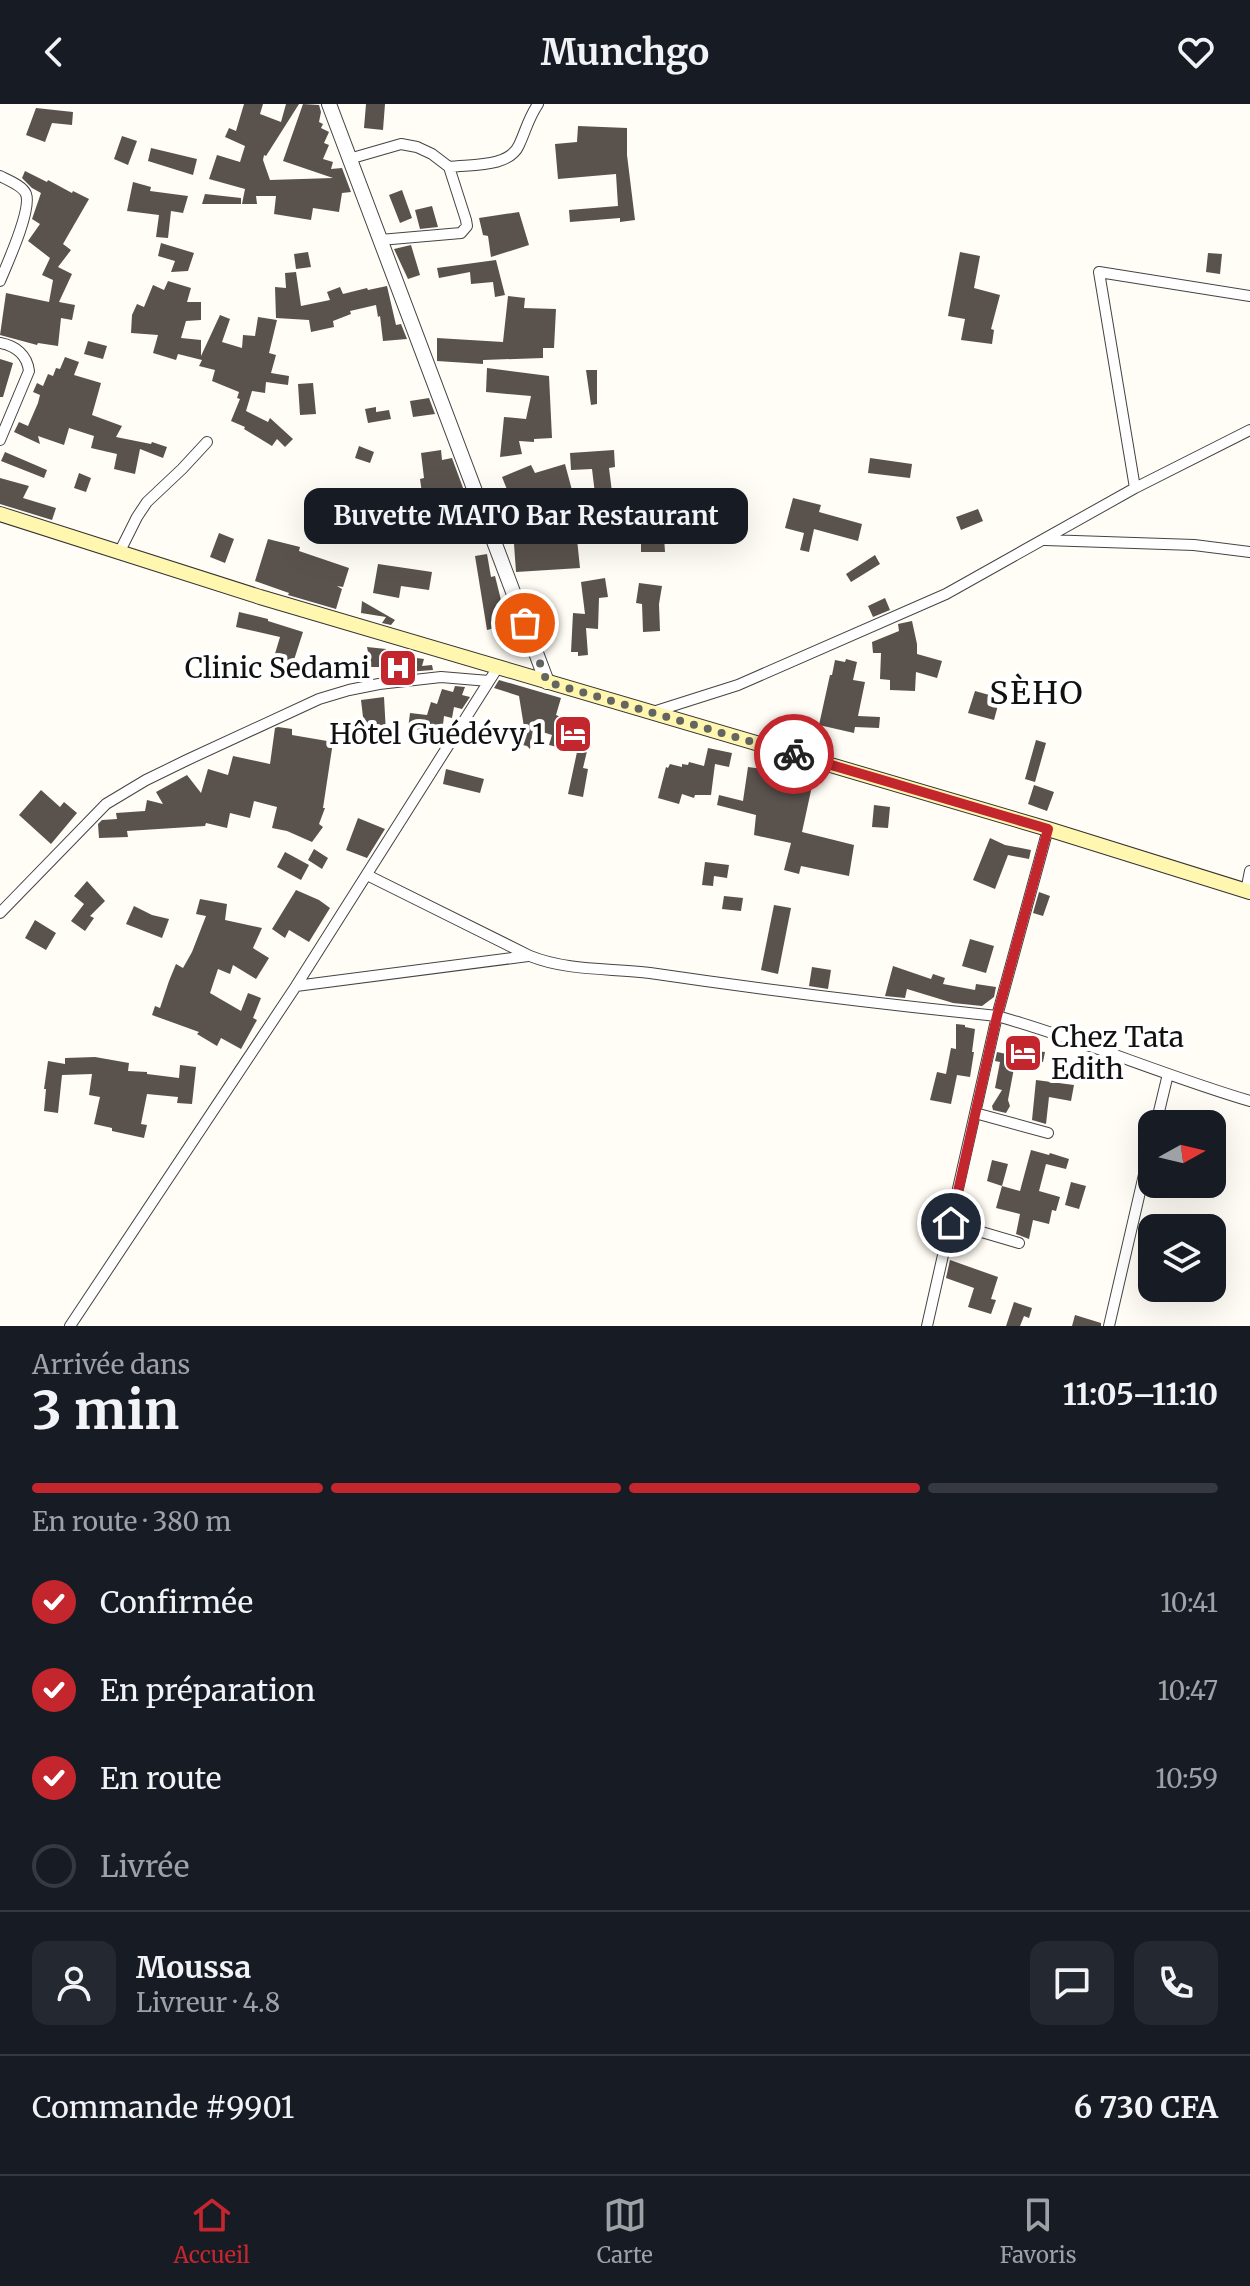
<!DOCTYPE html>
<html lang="fr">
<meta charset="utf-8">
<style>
body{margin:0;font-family:Merriweather,serif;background:#242831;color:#f1f3f6;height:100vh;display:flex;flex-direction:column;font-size:30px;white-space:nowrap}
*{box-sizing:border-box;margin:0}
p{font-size:26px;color:#9ea1a6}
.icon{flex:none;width:44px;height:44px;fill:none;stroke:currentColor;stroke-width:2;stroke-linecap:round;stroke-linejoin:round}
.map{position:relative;height:1222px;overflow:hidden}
.details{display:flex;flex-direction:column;background:#171b24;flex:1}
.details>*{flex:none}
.needle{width:52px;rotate:82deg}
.fabs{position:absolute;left:1138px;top:1006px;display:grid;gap:16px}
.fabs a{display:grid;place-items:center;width:88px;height:88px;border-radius:16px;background:#171b24;box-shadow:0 8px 32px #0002;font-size:40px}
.pin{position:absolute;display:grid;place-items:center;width:68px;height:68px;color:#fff;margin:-34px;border:4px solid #fff;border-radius:50%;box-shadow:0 2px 8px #0007}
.courier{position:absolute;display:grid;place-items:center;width:80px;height:80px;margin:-40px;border:6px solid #c4262e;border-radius:50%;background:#fff;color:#222;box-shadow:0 2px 10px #0007}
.bubble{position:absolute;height:56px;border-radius:16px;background:#171b24;box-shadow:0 8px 32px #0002;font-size:26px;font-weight:700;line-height:56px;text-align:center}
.summary em{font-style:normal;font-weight:700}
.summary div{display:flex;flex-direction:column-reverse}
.summary{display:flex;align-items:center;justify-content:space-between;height:136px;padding:0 32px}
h1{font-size:52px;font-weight:700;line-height:60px}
.bar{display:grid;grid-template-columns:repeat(4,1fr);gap:12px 8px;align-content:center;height:96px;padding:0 32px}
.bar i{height:10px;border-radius:6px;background:#363941}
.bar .current{background:#c4262e}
.bar p{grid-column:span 4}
.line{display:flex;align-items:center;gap:20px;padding:0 32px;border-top:2px solid #363941}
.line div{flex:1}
.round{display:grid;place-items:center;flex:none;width:84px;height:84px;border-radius:16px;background:#242831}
ol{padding:0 32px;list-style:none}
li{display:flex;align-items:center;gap:24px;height:88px}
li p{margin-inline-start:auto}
li .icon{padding:8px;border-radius:50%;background:#c4262e;color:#fff;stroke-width:4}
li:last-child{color:#9ea1a6}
li i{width:44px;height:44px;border:4px solid #363941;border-radius:50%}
header{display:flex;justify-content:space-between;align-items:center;height:104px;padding:0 32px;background:#171b24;font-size:36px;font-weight:700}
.menu{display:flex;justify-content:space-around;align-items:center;height:112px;border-top:2px solid #363941;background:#171b24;font-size:22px;color:#9ea1a6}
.menu a{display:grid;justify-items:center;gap:4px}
.menu .current{color:#c4262e}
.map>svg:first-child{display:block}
.building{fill:#5a524d}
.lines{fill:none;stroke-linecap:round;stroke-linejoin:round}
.minor-casing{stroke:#444;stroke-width:12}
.tertiary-casing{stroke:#444;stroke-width:16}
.secondary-casing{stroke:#333;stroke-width:16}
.minor{stroke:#fff;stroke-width:10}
.tertiary{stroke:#fff;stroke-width:14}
.secondary{stroke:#fff6b0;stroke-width:14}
.done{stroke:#646461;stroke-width:8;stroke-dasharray:0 14.4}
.route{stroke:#c4262e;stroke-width:10}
.labels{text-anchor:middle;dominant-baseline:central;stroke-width:8;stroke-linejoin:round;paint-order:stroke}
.poi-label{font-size:28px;fill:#111;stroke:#fff;text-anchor:end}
.quarter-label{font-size:32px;letter-spacing:2px;fill:#111;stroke:#fff}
</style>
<header><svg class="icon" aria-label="back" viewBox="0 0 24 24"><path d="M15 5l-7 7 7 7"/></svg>Munchgo<svg class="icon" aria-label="heart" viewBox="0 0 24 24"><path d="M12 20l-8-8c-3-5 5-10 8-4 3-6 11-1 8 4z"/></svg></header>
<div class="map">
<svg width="1250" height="1222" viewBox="0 0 1250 1222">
<rect width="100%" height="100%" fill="#fffdf5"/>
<path class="building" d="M244,0H263L260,10L281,18L286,0H299L266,52L264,51L263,56L270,76L333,74L283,57L303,0L319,1L321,8L319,18L323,20L321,24L329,28L324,39L329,41L323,55L333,58L331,65L342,64L351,88L342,89L339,108L313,104L311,116L274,110L276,92H256L257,100H242L245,85L209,75L217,51L240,58L245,42L225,33L229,24L236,27Z
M366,0H385L383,26L364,24Z
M36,4L73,8L72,21L52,19L45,38L26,31Z
M578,22L627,24V51L635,116L620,118V114L570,118L569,106L618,102L616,70L558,75L555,40L577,38Z
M122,32L137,37L128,61L114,55Z
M151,44L197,55L193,71L148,57Z
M25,67L47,78L48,76L72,89L73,87L89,95L63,140L71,146L58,163L72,170L59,198L75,201L72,216L61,214L58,242L38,239L37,241L0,231L6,189L49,198L53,176L42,171L50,154L28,137L40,120L32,115L41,89L32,84L22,74Z
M133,78L151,83L150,87L188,92L183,109L171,107L168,134L156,133L159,111L127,107Z
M402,86L412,114L400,119L389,91Z
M205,90L241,94V100H202Z
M432,102L438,123L420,125L415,106Z
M519,108L529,141L491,153L488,132L483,131L479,114Z
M161,139L194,149L188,167L171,168L175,157L158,152Z
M411,141L420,171L408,175L394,145Z
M308,148L311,163L296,165L294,150Z
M960,148L980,152L974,184L1000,191L991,225L994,226L992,240L961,236L965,215L948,212Z
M1208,149L1222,150L1220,170L1206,168Z
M496,156L505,191L495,193L493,178L471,180L470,168L439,174L437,164Z
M296,168L301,202L330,196L327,188L340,183L343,190L367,184L368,186L387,182L396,221L401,220L407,235L383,237L380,212L378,213L376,201L350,207L351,210L333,217L334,223L311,228L309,216L276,214L275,183L286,184L285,169Z
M168,177L191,184L187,198H201V216L186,217L181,234L201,236V252L220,211L230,215L222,238L242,244L243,231L255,232L258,213L277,216L269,249L276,251L271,269L289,272L288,281L266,278L265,289L252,287L246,307L268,318L270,314L293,335L285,343L277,335L272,342L244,325L245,323L231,317L240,295L237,294L239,288L212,277L215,266L199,262L202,256L178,250L176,256L153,249L158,231L131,229L132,211L137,200L144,203L153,181L164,186Z
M508,192L525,194L524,204L556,205L554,244H543V254L483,256V260L437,257V234L503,238Z
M88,237L107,242L103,255L84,250Z
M65,253L79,258L74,271L101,279L92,311L122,322L116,333L151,340L152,338L167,343L163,354L140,345L135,370L114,365L117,350L91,344L94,332L69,324L64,341L38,332L40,340L14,328L19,318L28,322L38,299L40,291L33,288L37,279L43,282L48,270L53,272L56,264L60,265Z
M0,255L13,259L3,293H0Z
M487,264L549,272L552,334L534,335V338L519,337L522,350L500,353L504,313L526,315L531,292L486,288Z
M586,266H597V300L591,301Z
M313,279L316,310L300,311L298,280Z
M429,294L435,310L413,313L410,297Z
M376,303V308L389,306L391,315L368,319L365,305Z
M359,342L374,348L370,359L355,354Z
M441,346L442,356L452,354L466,392L423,396L420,375L424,374L421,349Z
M614,346L615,363L609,364L613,396L596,398L592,365L571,366L570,349Z
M5,348L47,366L44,374L1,357Z
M870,354L912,360L910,374L868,369Z
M565,360L576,401L605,398L606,413L575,416L580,464L516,468L514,440L538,439L535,408L510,416L508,405L499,409L492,395L508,388L502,373L531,361L535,369Z
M79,369L91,374L86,388L74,384Z
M0,374L29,382L23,394L56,404L52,416L0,400Z
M648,387L664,388L660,433H664L665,448H641V434H644Z
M793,394L821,401L819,408L862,420L858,437L814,425L809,448L800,446L804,429L785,424Z
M978,405L983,417L961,426L956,413Z
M325,415L340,419L337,433L322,430Z
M219,429L234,435L225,459L210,453Z
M268,435L300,443L299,447L349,464L343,483L337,482L342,485L336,505L288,491L289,489L255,477Z
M487,450L491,473L495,472L502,500L497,501L503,522L487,526L475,452Z
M875,451L880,460L851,478L846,470Z
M378,460L432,468L429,486L401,482L399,494L373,489Z
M605,474L608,493L599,494L598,525L586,524L588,551L578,552V548H571L573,509L585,510L581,478Z
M639,479L662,482L659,500L660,527L643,528L642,500L636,499Z
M885,494L890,506L873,513L868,502Z
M362,497L395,516L391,521L382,519L386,513L361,509Z
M239,508L268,515V517L303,528L293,559L274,553L280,533L236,523Z
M912,517L917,540V550L942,557L937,574L916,568L915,587L890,586V576L880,575L881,549H873L872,538L899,527L898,520Z
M367,543L386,545V553H409L424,555L422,562L432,561L433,566L394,569L393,563H371Z
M846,555L857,558L853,576L865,578L858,612L880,613L879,624L855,623L854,629L819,621L830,571H832L835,556L845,558Z
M499,576L561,594L556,611L577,620V623L592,626L583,664L588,665L583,693L568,690L577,648L549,641L552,631L533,625L530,645L527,642L514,639L517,622L524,623L519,592L494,584Z
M455,582L465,583L462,591L470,593L462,605L454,603L452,614L444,612L442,629L408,625L410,609L427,611L431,598L437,600L442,585L453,588Z
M975,587L1000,594L994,616L968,609Z
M384,593L386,629L365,630L361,596Z
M278,623L292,625V631L333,638L323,704H325L319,720L323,723L312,738L287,727L272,724L277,703L254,697L250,714L230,709L227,724L206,719L205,722L127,727L128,733L99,734L98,720L102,716L117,715L116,709L145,707L147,696L163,700L156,688L187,671L201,689L208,665L228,671L233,652L270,660L275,624Z
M1036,636L1046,639L1035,678L1025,675Z
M708,644L732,649L729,663L715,660L711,691H695L694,694L682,690L679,700L658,694L666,663L668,664L670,660L682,663V660L688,661L689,658L704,662Z
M766,654L804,664L800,679L812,682L802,728L854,741L849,772L801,762L799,770L784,766L791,739L754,731L756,711L717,701L719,691L743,697L748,663L763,665Z
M446,665L484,675L480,689L443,680Z
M1034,681L1054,688L1047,707L1028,700Z
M41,686L60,703L64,698L77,709L51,740L19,711Z
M874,701L890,703L888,724L872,723Z
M358,714L385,725L367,754L346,746Z
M990,734L1005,741L1031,746L1029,755L1008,751L995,785L973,776Z
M314,745L328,754L322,765L308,756Z
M285,748L309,761L301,776L277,763Z
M705,758L729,761L727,774L714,772L713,782L702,781Z
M87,777L105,797L90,812L94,814L85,827L71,817L84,800L74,792Z
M296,786L319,796L330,804L309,838L289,826L285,834L272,825Z
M1039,788L1050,792L1043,812L1033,809Z
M724,792L743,794L741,807L722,805Z
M200,795L227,800L225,816L262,824L253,844L269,854L256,875L233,861L230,870L218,865L210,889L241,907L248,889L261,894L253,914L257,916L241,945L221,934L217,942L197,930L199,928L152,911L155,902L160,904L169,877L176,860L183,864L192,848L206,812L196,810Z
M774,801L791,804L778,870L761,866Z
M134,802L152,811L169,815L162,834L126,820Z
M35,816L56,829L46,846L25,834Z
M970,835L994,842L986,869L962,862Z
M893,862L931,875L933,870L945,874L943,880L975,886L976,880L996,883L994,893L982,902L953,899L907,885L905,894L885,892Z
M812,863L831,866L828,885L809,882Z
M956,920L965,921V923L975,925L972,948H974L970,973L957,971L951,1000L930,996L937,968L946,970L951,944L956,945Z
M1014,935L1037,940L1035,947L1045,948L1043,958L1033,956L1032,962L1015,959L1008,996L1010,1002L1006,1009L993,1006L992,1002L1002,986L995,984L1000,958L995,957L997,948L1011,951Z
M95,953L129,959L128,967L147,968V970L179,974L180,961L196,963L192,1000L177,999L178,993L147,990L141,1020L147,1021L144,1034L112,1027V1024L94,1020L100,993L89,991L92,970L62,971L58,1009L44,1007L46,985H44L48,957L65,960V954Z
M1036,976L1074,981L1071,997L1049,993L1046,1020L1032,1016Z
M1031,1046L1049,1051L1050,1049L1069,1055L1066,1065L1046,1060L1039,1087L1060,1093L1056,1107L1052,1106L1049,1120L1033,1116L1029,1135L1016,1130L1020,1110L996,1104L1002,1082L1020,1087Z
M992,1056L1008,1060L1002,1082L987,1077Z
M1071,1078L1086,1082L1079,1105L1065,1101Z
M950,1156L998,1173L991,1195L996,1196L991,1210L968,1203L974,1184L946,1174Z
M1014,1198L1032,1204L1029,1214L1024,1212L1020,1222H1006Z
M1075,1211L1101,1219V1222H1072Z"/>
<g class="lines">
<g class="minor-casing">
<path id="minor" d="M349,55L401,40L417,43L432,50L449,63L466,116L467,122L461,129L380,136
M449,63C470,60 509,64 519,41C526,26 528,15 538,0
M0,72C8,76 23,82 26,90C32,106 7,160 0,177
M0,239C16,242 27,251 29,267L0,336
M1135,384L1099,168L1250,192
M1045,436L1194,441L1250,448
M120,447L137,413L147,398L182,365L207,338
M653,608L738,581L946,490L1135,384L1250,326
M367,771L530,852C567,867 610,864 650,869C765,886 881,900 997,912C1083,936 1165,972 1250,997
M1246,787L1250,767
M0,809L106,700L146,676L187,656L319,595L349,586L379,580L441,573L489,577
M296,882L528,852
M975,1009L1048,1029
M1156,1020L1168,970
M951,1119L1019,1139
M70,1222L296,882L498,563
M927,1222L997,912L1048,725
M1109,1222L1152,1036"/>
</g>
<g class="tertiary-casing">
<path id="tertiary" d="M329,0L547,578"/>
</g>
<g class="secondary-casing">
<path id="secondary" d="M0,410L260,493L1048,725L1250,788"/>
</g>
<use href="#minor" class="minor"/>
<use href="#tertiary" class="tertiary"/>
<use href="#secondary" class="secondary"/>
</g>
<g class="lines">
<path class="done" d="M525,519L547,578L794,650"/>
<path class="route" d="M794,650L1048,725L997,912L951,1119"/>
</g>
<defs>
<g id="hospital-square" transform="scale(2)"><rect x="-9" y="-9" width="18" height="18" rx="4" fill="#c4262e" stroke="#fff"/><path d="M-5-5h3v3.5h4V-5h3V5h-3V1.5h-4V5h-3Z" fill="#fff"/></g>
<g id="hotel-square" transform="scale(2)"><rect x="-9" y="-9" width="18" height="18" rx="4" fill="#c4262e" stroke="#fff"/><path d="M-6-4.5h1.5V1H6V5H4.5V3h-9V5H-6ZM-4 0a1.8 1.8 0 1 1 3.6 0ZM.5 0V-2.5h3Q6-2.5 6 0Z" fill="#fff"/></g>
</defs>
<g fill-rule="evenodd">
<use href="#hospital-square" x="398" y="564"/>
<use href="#hotel-square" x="573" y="630"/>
<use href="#hotel-square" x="1023" y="949"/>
</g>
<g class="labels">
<g class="poi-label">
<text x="370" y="564">Clinic Sedami</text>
<text x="545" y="630">Hôtel Guédévy 1</text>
<text x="1051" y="933" text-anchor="start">Chez Tata<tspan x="1051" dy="32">Edith</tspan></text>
</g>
<g class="quarter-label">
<text x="1037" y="589">SÈHO</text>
</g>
</g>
</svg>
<div class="fabs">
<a><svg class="needle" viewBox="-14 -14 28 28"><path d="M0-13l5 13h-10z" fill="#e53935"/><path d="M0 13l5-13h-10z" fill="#9ea1a6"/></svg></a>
<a><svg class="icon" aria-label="layers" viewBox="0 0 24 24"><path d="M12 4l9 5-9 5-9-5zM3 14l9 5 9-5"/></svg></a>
</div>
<div class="pin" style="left:525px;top:519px;background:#ea580c"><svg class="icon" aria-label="bag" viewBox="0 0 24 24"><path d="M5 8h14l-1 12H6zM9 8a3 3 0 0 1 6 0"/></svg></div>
<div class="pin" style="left:951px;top:1119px;background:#1f2937"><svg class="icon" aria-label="home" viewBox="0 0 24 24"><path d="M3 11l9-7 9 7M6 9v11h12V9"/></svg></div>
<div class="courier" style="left:794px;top:650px"><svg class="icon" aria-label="bike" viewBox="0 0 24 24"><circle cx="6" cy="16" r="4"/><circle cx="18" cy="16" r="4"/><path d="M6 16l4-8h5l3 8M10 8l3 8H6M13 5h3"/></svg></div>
<div class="bubble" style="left:304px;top:384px;width:444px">Buvette MATO Bar Restaurant</div>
</div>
<section class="details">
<div class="summary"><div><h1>3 min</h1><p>Arrivée dans</p></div><em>11:05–11:10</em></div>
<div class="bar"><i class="current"></i><i class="current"></i><i class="current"></i><i></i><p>En route · 380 m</p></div>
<ol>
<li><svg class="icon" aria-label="check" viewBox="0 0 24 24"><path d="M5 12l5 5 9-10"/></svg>Confirmée<p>10:41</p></li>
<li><svg class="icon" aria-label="check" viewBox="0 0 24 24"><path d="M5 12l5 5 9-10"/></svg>En préparation<p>10:47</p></li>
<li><svg class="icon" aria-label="check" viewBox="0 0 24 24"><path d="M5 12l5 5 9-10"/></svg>En route<p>10:59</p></li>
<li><i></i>Livrée</li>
</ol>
<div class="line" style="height:144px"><a class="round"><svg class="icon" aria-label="person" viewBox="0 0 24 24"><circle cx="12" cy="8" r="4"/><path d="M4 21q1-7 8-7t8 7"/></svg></a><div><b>Moussa</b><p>Livreur · 4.8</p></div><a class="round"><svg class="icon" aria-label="chat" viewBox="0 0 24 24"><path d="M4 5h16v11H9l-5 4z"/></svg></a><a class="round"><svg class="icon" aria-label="phone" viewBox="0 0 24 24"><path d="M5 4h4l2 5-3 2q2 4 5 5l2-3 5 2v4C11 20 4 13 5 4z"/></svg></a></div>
<div class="line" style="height:104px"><div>Commande #9901</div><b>6 730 CFA</b></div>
</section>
<nav class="menu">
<a class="current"><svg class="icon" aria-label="home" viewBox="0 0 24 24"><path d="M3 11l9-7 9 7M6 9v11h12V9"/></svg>Accueil</a>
<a><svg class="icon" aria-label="map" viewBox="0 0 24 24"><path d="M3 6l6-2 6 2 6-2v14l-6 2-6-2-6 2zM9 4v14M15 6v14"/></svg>Carte</a>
<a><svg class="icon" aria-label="saved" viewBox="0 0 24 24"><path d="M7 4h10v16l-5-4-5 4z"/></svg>Favoris</a>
</nav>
